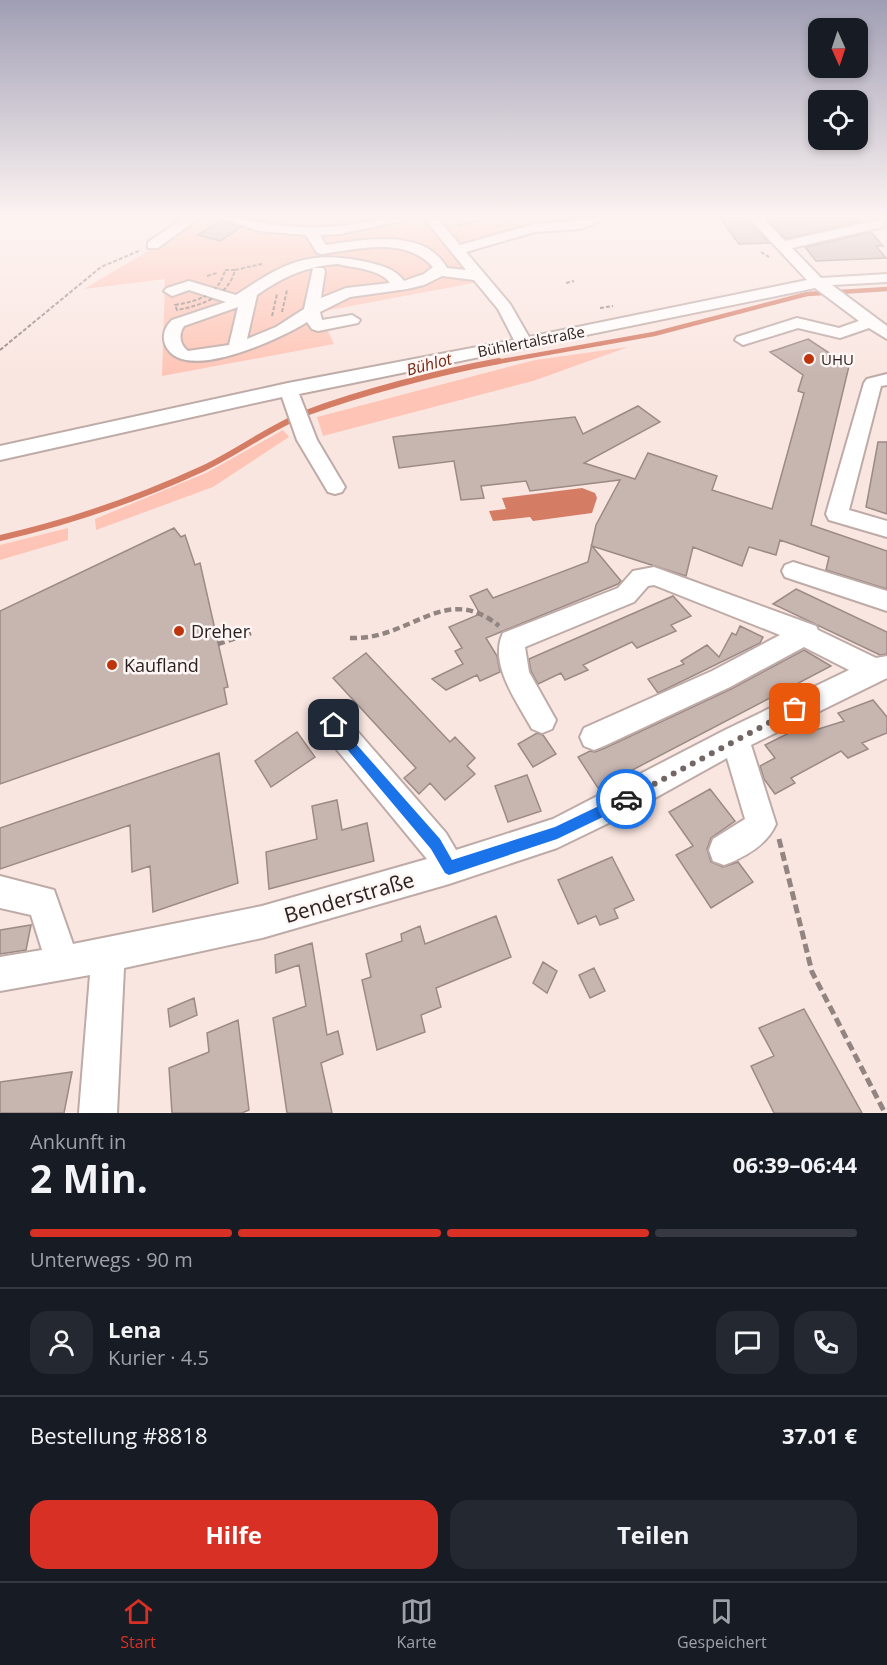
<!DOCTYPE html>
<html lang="de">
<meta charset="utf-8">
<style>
body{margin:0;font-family:"Open Sans",sans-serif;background:#242831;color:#f1f3f6;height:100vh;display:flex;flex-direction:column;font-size:22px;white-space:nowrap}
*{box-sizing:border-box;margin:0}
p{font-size:20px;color:#9ea1a6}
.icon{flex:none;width:33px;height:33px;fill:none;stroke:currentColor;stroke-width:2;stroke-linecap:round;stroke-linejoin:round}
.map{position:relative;height:1113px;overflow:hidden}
.drawer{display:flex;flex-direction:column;background:#171b24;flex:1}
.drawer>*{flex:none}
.needle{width:39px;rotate:177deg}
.tools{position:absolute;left:808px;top:18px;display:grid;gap:12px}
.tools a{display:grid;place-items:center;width:60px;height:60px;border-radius:12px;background:#171b24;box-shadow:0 3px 9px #0003;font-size:30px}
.pin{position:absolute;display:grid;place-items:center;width:51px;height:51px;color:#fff;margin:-26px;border-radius:12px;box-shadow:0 3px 9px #0006}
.courier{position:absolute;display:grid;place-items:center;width:60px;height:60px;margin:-30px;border:4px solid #1a73e8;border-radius:50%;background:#fff;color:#222;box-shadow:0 2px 8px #0007}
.headline em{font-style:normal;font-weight:700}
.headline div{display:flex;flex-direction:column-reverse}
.headline{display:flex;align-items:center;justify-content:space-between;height:102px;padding:0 30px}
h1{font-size:39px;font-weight:700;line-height:45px}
.bar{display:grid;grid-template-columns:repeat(4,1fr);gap:9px 6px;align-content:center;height:72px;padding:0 30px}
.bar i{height:8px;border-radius:4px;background:#363941}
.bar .current{background:#d93025}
.bar p{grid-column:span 4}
.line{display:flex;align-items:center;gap:15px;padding:0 30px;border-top:2px solid #363941}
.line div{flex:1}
.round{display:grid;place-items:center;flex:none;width:63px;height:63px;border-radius:18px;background:#242831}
.primary-button{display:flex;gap:12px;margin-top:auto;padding:12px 30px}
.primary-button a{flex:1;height:69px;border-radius:18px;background:#d93025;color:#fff;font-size:24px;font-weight:700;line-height:69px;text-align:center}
.primary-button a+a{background:#242831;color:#f1f3f6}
.dock{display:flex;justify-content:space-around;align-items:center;height:84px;border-top:2px solid #363941;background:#171b24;font-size:16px;color:#9ea1a6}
.dock a{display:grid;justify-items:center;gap:3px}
.dock .current{color:#d93025}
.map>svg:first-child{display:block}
.green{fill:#fec5b6}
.water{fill:#d57c65}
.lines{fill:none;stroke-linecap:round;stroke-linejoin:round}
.stream-far1{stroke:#d57c65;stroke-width:4.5}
.stream{stroke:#d57c65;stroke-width:6}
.building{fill:#c7b5b0;stroke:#9b8a85;stroke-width:1.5}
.minor-casing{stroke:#beaba7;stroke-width:4}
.path-far2{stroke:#928581;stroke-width:2;stroke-dasharray:4 2;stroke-linecap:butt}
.path-far1{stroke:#928581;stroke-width:4.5;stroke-dasharray:7 4;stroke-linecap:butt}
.path{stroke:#928581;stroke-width:5;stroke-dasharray:9 4.5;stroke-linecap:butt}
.minor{fill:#fff;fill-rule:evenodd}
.route{fill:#1a73e8}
.done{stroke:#726764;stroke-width:6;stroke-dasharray:0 10.8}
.poi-dot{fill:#be350b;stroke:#fef6f4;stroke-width:2}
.labels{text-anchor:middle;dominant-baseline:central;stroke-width:5;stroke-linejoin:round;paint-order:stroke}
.far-street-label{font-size:15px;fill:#292220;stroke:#fef6f4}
.far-poi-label{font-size:15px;fill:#292220;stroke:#fef6f4;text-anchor:start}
.far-water-label{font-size:16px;font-style:italic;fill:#762611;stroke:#fef6f4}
.poi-label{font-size:18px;fill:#292220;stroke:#fef6f4;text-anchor:start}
.near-street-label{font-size:21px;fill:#292220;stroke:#fef6f4}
</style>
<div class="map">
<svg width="887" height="1113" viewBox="0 0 887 1113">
<rect width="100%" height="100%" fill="#fae6e1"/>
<path class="green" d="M204,218H554L449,246L479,282L319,312L334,344L162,376L165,279L84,289Z
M628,347L533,381L323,436L317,417L535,360Z
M283,430L289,437L213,487L96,530L95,519L208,472Z
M68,528V540L0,560V545Z"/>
<path class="water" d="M582,488L595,493L597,498L592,513L533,521L530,517L493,521L489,511L506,509L502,498Z"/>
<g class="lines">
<path class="stream-far1" d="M491,363L654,334L807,294L887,289"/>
<path class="stream" d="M0,538C70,522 137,499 202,469C238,452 269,428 306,413C362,392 440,372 499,361"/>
</g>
<path class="building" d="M720,218H747L769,243L739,244Z
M766,218H859L862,221L786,239Z
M220,221L241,227L220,241L198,235Z
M871,232L883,246H876L886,258L816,261L805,247Z
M808,339L849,366L811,525L887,551V589L826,570L829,557L780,540L776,555L749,547L742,566L693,547L686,576L592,546L621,581L618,584L486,638L497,656L500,672L480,681L477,675L446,690L432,679L463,664L455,651L462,648L449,627L480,614L470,596L487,589L493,598L588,562L596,525L620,480L530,491L526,481L481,486L484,498L461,500L454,461L399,468L393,437L575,417L583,434L638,406L660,422L584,463L635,479L648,453L717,476L712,490L772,509L804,393L798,391L803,375L770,352Z
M878,442H887V514L866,507Z
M174,528L181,537L185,535L195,565L200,563L228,687L224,688L227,704L0,784V611Z
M796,589L887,632V654L880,655L773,604Z
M673,596L691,616L671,625L676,631L637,648L632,642L583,665L588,670L565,680L561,673L538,684L531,671L529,659Z
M740,626L763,637L760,643L658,693L648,679L684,664L681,661L707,645L719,657L732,633L736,635Z
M804,650L831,666L598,788L578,757L590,751L595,752L605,748L731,689Z
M366,653L450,742L455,737L475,758L467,766L475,774L445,800L430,783L419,794L404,778L416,768L333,678Z
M873,700L887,717V733L862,743L868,749L848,758L841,751L791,778L795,783L775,794L764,779L760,766L775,758L765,745L801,727L806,733L844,721L838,713Z
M297,732L315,757L271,787L255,761Z
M537,733L543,735L556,754L533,767L518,744Z
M219,753L238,883L153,912L150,866L132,872L130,825L0,869V828Z
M527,775L541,811L508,822L495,786Z
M710,789L735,821L711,838L707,849L711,862L723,867L738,862L753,882L711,908L676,855L693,846L669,812Z
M337,800L342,830L367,823L374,861L269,889L266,852L317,839L312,806Z
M612,857L634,900L614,909L618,918L600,925L596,916L578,924L558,880Z
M496,916L511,957L436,988L441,1007L421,1015L425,1032L377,1050L362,980L371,977L366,954L402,941L401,934L420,926L425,944Z
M31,925L26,950L0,954V930Z
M312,943L327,1035L338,1031L343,1054L321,1063L332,1113H287L273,1018L306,1006L299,965L276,973L275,955Z
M543,962L557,971L547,993L533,983Z
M594,968L605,991L590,998L579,975Z
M194,998L197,1015L170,1027L168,1009Z
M804,1009L862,1113H774L751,1066L774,1056L759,1028Z
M238,1020L249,1110L242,1113H172L169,1068L209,1052L207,1033Z
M72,1072L64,1113H0V1082Z"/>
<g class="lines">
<g class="minor-casing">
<path id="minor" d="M184,218H199L158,248H148V242Z
M242,218C272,226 307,229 338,226C360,224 380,218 402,218L401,221L340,234L320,235L326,245C364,240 424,227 447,268L466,270L424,218H437L460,245L534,224L607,218L581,229L535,232L466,252L510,304L529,337L807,280L749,218H763L785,241L878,220L883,221V227L792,248L821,278L887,274V282L832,285L887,326V339L869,328L840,338L798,328L743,345L735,340L737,337L797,318L839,328L859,321L815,288L299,394L317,440L345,487L342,492L335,494L328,492L297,440L282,397L0,460V446L288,383L514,340L498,309L474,280L442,276L424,285L407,289L350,297L320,312L322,320L352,315L360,320L358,323L318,331L312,329L307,322C282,338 181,386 165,344C162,335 165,327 172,320L226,302L189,290L172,296L164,291L167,288L189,281L236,295C284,263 308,249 367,262C382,266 394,268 404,281L424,274L433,267C405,236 359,249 322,254L317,253L306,235L259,231L223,219ZM338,264C353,268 381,269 390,283L346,288L321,298L325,271L323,268H313L304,309L276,327L247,339L257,295C283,277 306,266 338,264ZM238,307L229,345L188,351C180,345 178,335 184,326Z
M887,374V385L881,386L849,510L887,521V537L829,520L826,514L864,383L867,379Z
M793,562L887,591V611L785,577L782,571L785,565Z
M654,567L816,626L818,630L876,658L887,656V678L751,745L776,824C767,845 745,857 724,865L713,861L709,850L713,839L745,819L727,758L619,818L557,848L449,884L262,938L124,968L117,1113H79L90,975L0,991V957L42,950L31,915L0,908V876L54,890L73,944L262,906L427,859L324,734L320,725L324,716L334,712L344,716L446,833L456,850L553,819L725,730L849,670L804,647L730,687L604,746L594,750L584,746L580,737L584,728L712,671L780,635L654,585L648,586L634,602L525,647L529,672L556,720L552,729L542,733L532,729C518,703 488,664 503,633L618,588L633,571Z"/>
</g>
<path class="path-far2" d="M457,226L489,218
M761,252L769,257
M225,270H235C228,297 202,305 177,310L175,305C198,301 219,295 225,270Z
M235,270L262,264
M207,276L217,273
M566,283L574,281
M600,308L613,306
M282,312L287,290
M272,316L277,294
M0,350L101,267L141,250"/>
<path class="path-far1" d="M350,638C410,641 445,581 499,626
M218,644L251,633"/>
<path class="path" d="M779,839L812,972L885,1113"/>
<use href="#minor" class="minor"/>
</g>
<linearGradient id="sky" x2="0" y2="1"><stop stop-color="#a09eb4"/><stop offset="0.58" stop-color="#fdf4f2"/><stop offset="1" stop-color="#fdf4f2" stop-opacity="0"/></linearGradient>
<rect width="887" height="374" fill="url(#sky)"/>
<path class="route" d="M334,719L440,839L452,860L555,827L626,793L632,799L630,804L557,839L449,875L445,873L431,849L330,729L328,725Z"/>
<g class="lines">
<path class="done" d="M626,799L795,709"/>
</g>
<g class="poi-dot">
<circle cx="809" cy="359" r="6"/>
<circle cx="179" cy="631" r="6"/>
<circle cx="112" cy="665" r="6"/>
</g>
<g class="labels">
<g class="far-street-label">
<text transform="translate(531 341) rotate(-11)">Bühlertalstraße</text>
</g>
<g class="far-poi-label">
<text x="821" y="359">UHU</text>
</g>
<g class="far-water-label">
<text transform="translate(429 364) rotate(-15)">Bühlot</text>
</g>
<g class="poi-label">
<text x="191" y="631">Dreher</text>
<text x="124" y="665">Kaufland</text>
</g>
<g class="near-street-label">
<text transform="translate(349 897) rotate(-16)">Benderstraße</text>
</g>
</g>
</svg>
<div class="tools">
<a><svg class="needle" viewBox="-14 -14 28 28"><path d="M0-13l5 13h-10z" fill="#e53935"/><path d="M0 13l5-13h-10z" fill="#9ea1a6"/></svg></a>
<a><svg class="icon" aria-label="locate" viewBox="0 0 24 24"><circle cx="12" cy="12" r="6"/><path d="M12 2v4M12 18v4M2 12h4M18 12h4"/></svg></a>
</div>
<div class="pin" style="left:795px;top:709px;background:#ea580c"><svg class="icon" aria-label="bag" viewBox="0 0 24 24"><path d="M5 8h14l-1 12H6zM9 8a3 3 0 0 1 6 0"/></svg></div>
<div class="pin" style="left:334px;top:725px;background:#1f2937"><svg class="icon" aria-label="home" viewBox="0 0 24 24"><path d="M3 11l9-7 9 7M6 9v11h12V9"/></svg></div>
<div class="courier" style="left:626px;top:799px"><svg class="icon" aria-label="car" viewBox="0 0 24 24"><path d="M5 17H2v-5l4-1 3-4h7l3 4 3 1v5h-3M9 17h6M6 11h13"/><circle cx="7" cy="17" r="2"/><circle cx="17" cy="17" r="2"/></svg></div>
</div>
<section class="drawer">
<div class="headline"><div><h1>2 Min.</h1><p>Ankunft in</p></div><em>06:39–06:44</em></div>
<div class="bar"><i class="current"></i><i class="current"></i><i class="current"></i><i></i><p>Unterwegs · 90 m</p></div>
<div class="line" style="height:108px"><a class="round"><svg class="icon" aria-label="person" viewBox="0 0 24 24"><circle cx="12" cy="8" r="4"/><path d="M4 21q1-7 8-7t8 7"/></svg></a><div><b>Lena</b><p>Kurier · 4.5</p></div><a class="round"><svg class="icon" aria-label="chat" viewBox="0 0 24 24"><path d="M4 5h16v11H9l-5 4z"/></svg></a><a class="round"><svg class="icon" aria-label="phone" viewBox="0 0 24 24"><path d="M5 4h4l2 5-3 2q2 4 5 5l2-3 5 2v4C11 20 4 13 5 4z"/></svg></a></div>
<div class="line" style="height:78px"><div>Bestellung #8818</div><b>37.01 €</b></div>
<div class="primary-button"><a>Hilfe</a><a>Teilen</a></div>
</section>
<nav class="dock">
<a class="current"><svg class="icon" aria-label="home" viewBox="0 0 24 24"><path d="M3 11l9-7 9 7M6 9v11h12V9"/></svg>Start</a>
<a><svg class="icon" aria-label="map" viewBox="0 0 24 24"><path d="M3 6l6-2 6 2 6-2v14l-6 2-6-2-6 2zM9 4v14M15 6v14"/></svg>Karte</a>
<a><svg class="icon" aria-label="saved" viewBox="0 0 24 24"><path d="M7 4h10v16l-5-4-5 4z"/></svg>Gespeichert</a>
</nav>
